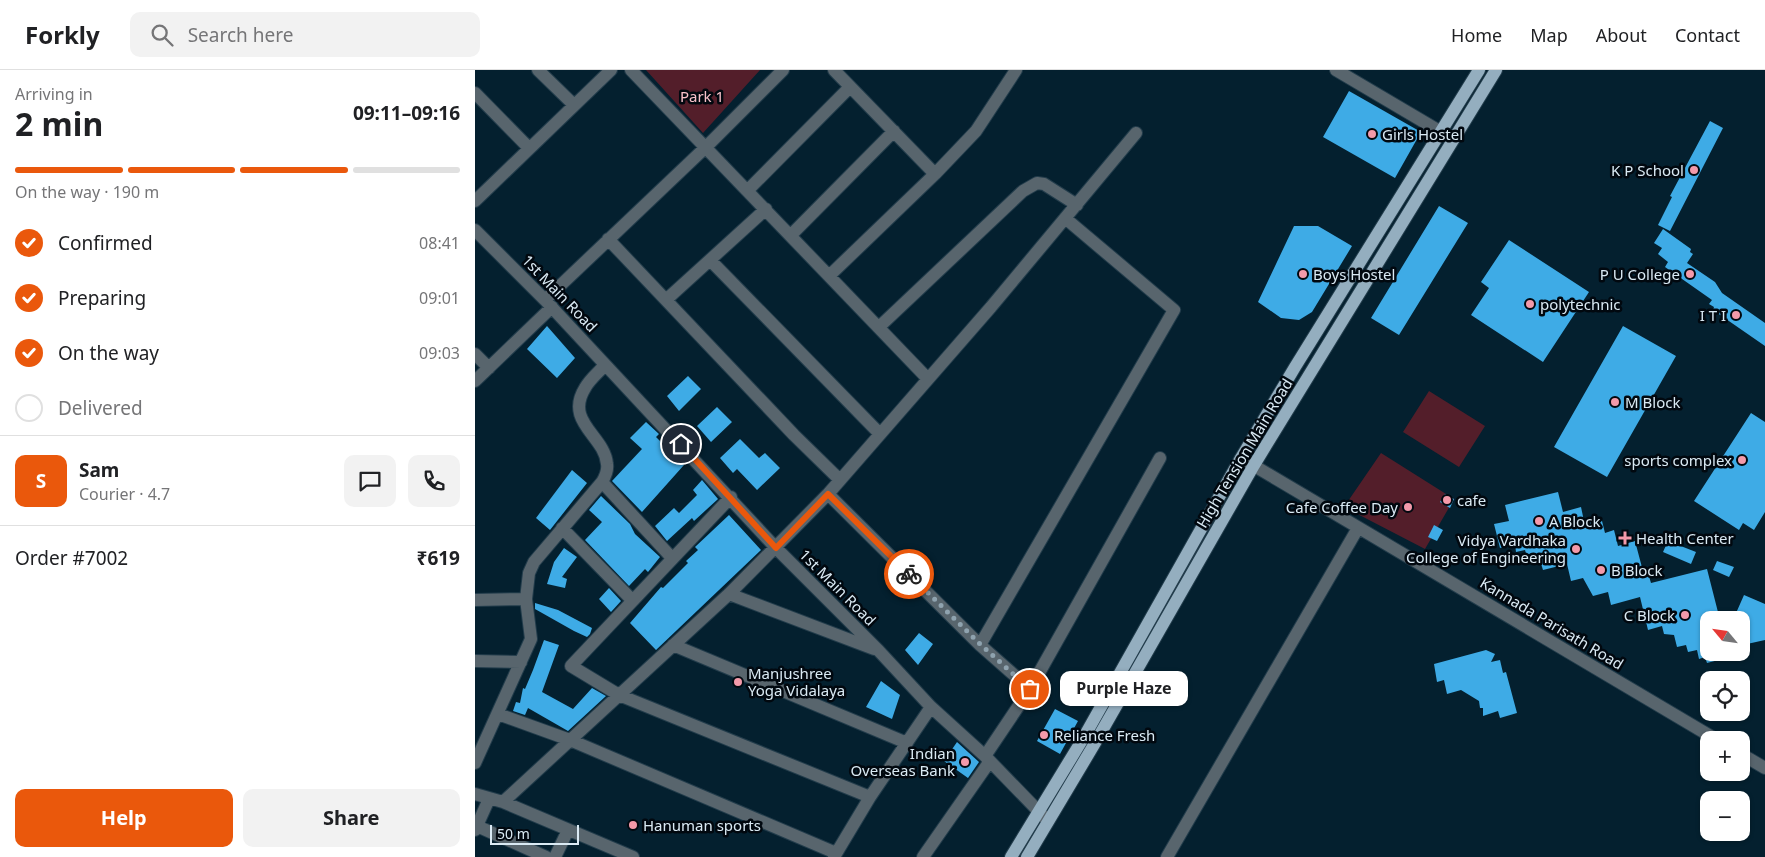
<!DOCTYPE html>
<meta charset="utf-8">
<style>
body{margin:0;font-family:"Noto Sans",sans-serif;background:#f2f2f2;color:#202124;height:100vh;display:flex;flex-direction:column;font-size:19px;white-space:nowrap}
*{box-sizing:border-box;margin:0}
p{font-size:16px;color:#757577}
.icon{flex:none;width:28px;height:28px;fill:none;stroke:currentColor;stroke-width:2;stroke-linecap:round;stroke-linejoin:round}
.map{position:relative;flex:1;overflow:hidden}
.sheet{display:flex;flex-direction:column;background:#fff;width:475px}
.sheet>*{flex:none}
.needle{width:32px;rotate:299deg}
.tools{position:absolute;left:1225px;top:541px;display:grid;gap:10px}
.tools a{display:grid;place-items:center;width:50px;height:50px;border-radius:10px;background:#fff;box-shadow:0 1px 4px #0004;font-size:25px}
.scale{position:absolute;left:15px;bottom:12px;width:89px;box-sizing:border-box;padding-left:5px;border:2px solid #daeaf4;border-top:0;font-size:14px;line-height:18px;white-space:nowrap;color:#daeaf4;-webkit-text-stroke:4px #01080f;paint-order:stroke}
.pin{position:absolute;display:grid;place-items:center;width:42px;height:42px;color:#fff;margin:-21px;border:2px solid #fff;border-radius:50%;box-shadow:0 1px 5px #0007}
.courier{position:absolute;display:grid;place-items:center;width:50px;height:50px;margin:-25px;border:4px solid #ea580c;border-radius:50%;background:#fff;color:#222;box-shadow:0 1px 6px #0007}
.bubble{position:absolute;height:35px;border-radius:10px;background:#fff;box-shadow:0 1px 4px #0004;font-size:16px;font-weight:700;line-height:35px;text-align:center}
.summary em{font-style:normal;font-weight:700}
.summary div{display:flex;flex-direction:column-reverse}
.summary{display:flex;align-items:center;justify-content:space-between;height:85px;padding:0 15px}
h1{font-size:32px;font-weight:700;line-height:38px}
.bar{display:grid;grid-template-columns:repeat(4,1fr);gap:8px 5px;align-content:center;height:60px;padding:0 15px}
.bar i{height:6px;border-radius:4px;background:#e0e0e0}
.bar .selected{background:#ea580c}
.bar p{grid-column:span 4}
.line{display:flex;align-items:center;gap:12px;padding:0 15px;border-top:1px solid #e0e0e0}
.line div{flex:1}
.round{display:grid;place-items:center;flex:none;width:52px;height:52px;border-radius:10px;background:#f2f2f2}
ol{padding:0 15px;list-style:none}
li{display:flex;align-items:center;gap:15px;height:55px}
li p{margin-inline-start:auto}
li .icon{padding:5px;border-radius:50%;background:#ea580c;color:#fff;stroke-width:4}
li:last-child{color:#757577}
li i{width:28px;height:28px;border:2px solid #e0e0e0;border-radius:50%}
.button{display:flex;gap:10px;margin-top:auto;padding:10px 15px}
.button a{flex:1;height:58px;border-radius:10px;background:#ea580c;color:#fff;font-size:20px;font-weight:700;line-height:58px;text-align:center}
.button a+a{background:#f2f2f2;color:#202124}
header{display:flex;align-items:center;gap:30px;box-sizing:border-box;height:70px;padding:0 25px;background:#fff;border-bottom:1px solid #e0e0e0}
header strong{font-size:24px}
nav{display:flex;gap:28px;margin-inline-start:auto;font-size:18px}
.search{width:350px;height:45px;background:#f2f2f2;display:flex;align-items:center;gap:12px;box-sizing:border-box;padding:0 18px;border-radius:10px;color:#757577;font-size:19px}
main{display:flex;flex:1;min-height:0}
.map>svg:first-child{display:block}
.green{fill:#531e2a}
.building{fill:#3eabe6}
.lines{fill:none;stroke-linecap:round;stroke-linejoin:round}
.minor-casing{stroke:#223c4b;stroke-width:14}
.major-casing{stroke:#223c4b;stroke-width:14}
.minor{stroke:#58656d;stroke-width:12}
.major{stroke:#94aebf;stroke-width:12}
.done{stroke:#8fa3af;stroke-width:5;stroke-dasharray:0 9}
.route{stroke:#ea580c;stroke-width:6}
.poi-dot{fill:#f39aaa;stroke:#01080f;stroke-width:2}
.labels{text-anchor:middle;dominant-baseline:central;stroke-width:5;stroke-linejoin:round;paint-order:stroke}
.park-label{font-size:15px;fill:#f8c1ca;stroke:#01080f}
.poi-label{font-size:15px;fill:#daeaf4;stroke:#01080f;text-anchor:start}
.street-label{font-size:15px;fill:#daeaf4;stroke:#01080f}
</style>
<header>
<strong>Forkly</strong>
<div class="search"><svg class="icon" aria-label="search" viewBox="0 0 24 24"><circle cx="10" cy="10" r="6"/><path d="M15 15l6 6"/></svg>Search here</div>
<nav><a>Home</a><a>Map</a><a>About</a><a>Contact</a></nav>
</header>
<main>
<section class="sheet">
<div class="summary"><div><h1>2 min</h1><p>Arriving in</p></div><em>09:11–09:16</em></div>
<div class="bar"><i class="selected"></i><i class="selected"></i><i class="selected"></i><i></i><p>On the way · 190 m</p></div>
<ol>
<li><svg class="icon" aria-label="check" viewBox="0 0 24 24"><path d="M5 12l5 5 9-10"/></svg>Confirmed<p>08:41</p></li>
<li><svg class="icon" aria-label="check" viewBox="0 0 24 24"><path d="M5 12l5 5 9-10"/></svg>Preparing<p>09:01</p></li>
<li><svg class="icon" aria-label="check" viewBox="0 0 24 24"><path d="M5 12l5 5 9-10"/></svg>On the way<p>09:03</p></li>
<li><i></i>Delivered</li>
</ol>
<div class="line" style="height:90px"><b class="round" style="background:#ea580c;color:#fff">S</b><div><b>Sam</b><p>Courier · 4.7</p></div><a class="round"><svg class="icon" aria-label="chat" viewBox="0 0 24 24"><path d="M4 5h16v11H9l-5 4z"/></svg></a><a class="round"><svg class="icon" aria-label="phone" viewBox="0 0 24 24"><path d="M5 4h4l2 5-3 2q2 4 5 5l2-3 5 2v4C11 20 4 13 5 4z"/></svg></a></div>
<div class="line" style="height:65px"><div>Order #7002</div><b>₹619</b></div>
<div class="button"><a>Help</a><a>Share</a></div>
</section>
<div class="map">
<svg width="1290" height="787" viewBox="0 0 1290 787">
<rect width="100%" height="100%" fill="#04202f"/>
<path class="green" d="M171,0H285L228,63Z
M954,321L1010,356L984,397L928,362Z
M906,383L979,429L950,479L869,437Z"/>
<path class="building" d="M874,21L946,62L920,108L848,67Z
M1235,51L1248,58L1195,161L1183,155L1197,127L1195,126Z
M964,136L993,153L924,265L896,248Z
M819,156H843L877,176L837,242L824,250L806,248L783,232Z
M1188,159L1216,179L1215,182L1218,184L1212,193L1240,212L1247,223L1290,253V276L1238,240L1239,237L1234,234L1237,230L1190,197L1193,192L1183,184L1187,178L1179,173Z
M1034,170L1114,222L1068,292L996,245L1014,218L1006,212Z
M72,256L100,288L82,308L52,279Z
M1148,256L1201,286L1132,407L1079,377Z
M213,306L226,319L204,341L192,326Z
M242,337L257,352L236,372L222,356Z
M1276,343L1290,352V442L1279,460L1268,453L1264,460L1219,431Z
M171,352L184,364L181,367L209,395L167,442L137,411L167,379L155,368Z
M265,369L284,388L290,383L305,398L282,420L262,399L258,403L245,388Z
M97,400L112,413L75,460L61,448Z
M227,410L243,429L219,451L217,448L192,471L180,456L199,438L204,443L222,425L218,420Z
M1083,422L1088,442L1106,437L1109,451L1126,447L1130,463L1139,460L1143,476L1160,471L1169,505L1173,503L1176,513L1232,499L1245,550H1234V582H1258L1259,586L1232,593L1230,587L1224,589L1222,580L1213,582L1211,575L1202,577L1199,565L1189,564L1187,556L1173,560L1165,527L1136,535L1133,522L1118,526L1108,508L1096,511L1092,494L1068,500L1063,484L1052,487L1050,480L1041,482L1040,474L1025,478L1019,454L1034,451L1030,435Z
M970,424L979,429L975,438L965,432Z
M126,426L155,454L160,464L185,487L173,502L170,499L154,516L110,470L127,452L114,440Z
M254,445L286,480L181,580L155,553L186,517L188,518L213,493L211,491L223,480L220,477Z
M959,455L968,460L962,471L953,467Z
M1193,471L1221,482L1216,494L1188,482Z
M89,478L102,487L87,507L92,509L90,518L72,514L79,492Z
M1242,491L1259,497L1254,507L1238,500Z
M134,518L146,531L136,542L124,529Z
M1269,525L1290,534V570L1272,574L1266,571V550H1258Z
M60,533L83,540L117,558L115,564L112,567L99,561L60,539Z
M444,563L458,574L443,595L430,580Z
M69,570L84,575L67,622L98,639L117,618L131,626L93,661L53,638L50,645L38,641L41,632L45,633L48,618L50,619L58,600Z
M1011,580L1020,584L1016,592L1025,590L1028,603L1031,602L1042,643L1025,648L1023,641L1008,646V638H1005L1004,631L986,620L972,624L969,610L962,612L959,594Z
M406,611L425,625L417,649L391,637Z
M580,639L603,651L585,684L562,671Z
M482,672L504,692L493,708L469,691Z"/>
<g class="lines">
<g class="minor-casing">
<path id="minor" d="M63,0L99,35
M156,0L453,309
M359,0L460,104
M861,0L966,62
M0,23L54,78
M273,120L375,17
M0,131L136,0
M0,160L70,230L301,478L404,581L456,637L510,686L573,751
M316,165L419,61
M133,169L319,365L365,410
M236,191L405,364
M355,205L460,104L501,61L541,0
M192,229L291,139
M70,230L232,76L308,0
M404,257L548,121L562,113L569,114L602,135
M0,284L14,298
M0,311L77,237
M766,388L1242,670
M127,412L197,488
M353,424L505,575L555,619
M256,427L96,596L144,625L395,727
M87,458L157,530
M254,524L399,579
M0,530L51,529
M198,575L432,673
M505,575L699,240L590,148
M0,591L46,592
M23,644L95,670L361,783
M1266,684L1290,698
M510,686L555,619L685,388
M0,693L56,569L51,529L54,503L59,492L127,412C130,407 133,400 132,394C130,366 89,352 110,318C115,309 124,302 130,295
M0,724L28,732L158,787
M28,732L254,524L353,424L516,237L661,63
M2,756L71,787
M0,760L14,729
M80,787L93,760
M359,787L395,727L456,637
M448,787L515,691
M692,787L883,458"/>
</g>
<g class="major-casing">
<path id="major" d="M536,787L609,667L766,388L820,297L1004,0
M552,787L620,673L779,395L1021,0"/>
</g>
<use href="#minor" class="minor"/>
<use href="#major" class="major"/>
</g>
<g class="lines">
<path class="done" d="M434,504L506,575L555,619"/>
<path class="route" d="M206,374L301,478L353,424L434,504"/>
</g>
<g class="poi-dot">
<circle cx="897" cy="64" r="5"/>
<circle cx="1219" cy="100" r="5"/>
<circle cx="828" cy="204" r="5"/>
<circle cx="1215" cy="204" r="5"/>
<circle cx="1055" cy="234" r="5"/>
<circle cx="1261" cy="245" r="5"/>
<circle cx="1140" cy="332" r="5"/>
<circle cx="1267" cy="390" r="5"/>
<circle cx="972" cy="430" r="5"/>
<circle cx="933" cy="437" r="5"/>
<circle cx="1064" cy="451" r="5"/>
<path d="M1147.5 460.5h5v5h5v5h-5v5h-5v-5h-5v-5h5z"/>
<circle cx="1101" cy="479" r="5"/>
<circle cx="1126" cy="500" r="5"/>
<circle cx="1210" cy="545" r="5"/>
<circle cx="263" cy="612" r="5"/>
<circle cx="569" cy="665" r="5"/>
<circle cx="490" cy="692" r="5"/>
<circle cx="158" cy="755" r="5"/>
</g>
<g class="labels">
<g class="park-label">
<text x="227" y="26">Park 1</text>
</g>
<g class="poi-label">
<text x="907" y="64">Girls Hostel</text>
<text x="1209" y="100" text-anchor="end">K P School</text>
<text x="838" y="204">Boys Hostel</text>
<text x="1205" y="204" text-anchor="end">P U College</text>
<text x="1065" y="234">polytechnic</text>
<text x="1251" y="245" text-anchor="end">I T I</text>
<text x="1150" y="332">M Block</text>
<text x="1257" y="390" text-anchor="end">sports complex</text>
<text x="982" y="430">cafe</text>
<text x="923" y="437" text-anchor="end">Cafe Coffee Day</text>
<text x="1074" y="451">A Block</text>
<text x="1161" y="468">Health Center</text>
<text x="1091" y="470" text-anchor="end">Vidya Vardhaka<tspan x="1091" dy="17">College of Engineering</tspan></text>
<text x="1136" y="500">B Block</text>
<text x="1200" y="545" text-anchor="end">C Block</text>
<text x="273" y="603">Manjushree<tspan x="273" dy="17">Yoga Vidalaya</tspan></text>
<text x="579" y="665">Reliance Fresh</text>
<text x="480" y="683" text-anchor="end">Indian<tspan x="480" dy="17">Overseas Bank</tspan></text>
<text x="168" y="755">Hanuman sports</text>
</g>
<g class="street-label">
<text transform="translate(85 223) rotate(46)">1st Main Road</text>
<text transform="translate(769 383) rotate(-59)">High Tension Main Road</text>
<text transform="translate(363 517) rotate(45)">1st Main Road</text>
<text transform="translate(1077 553) rotate(31)">Kannada Parisath Road</text>
</g>
</g>
</svg>
<div class="tools">
<a><svg class="needle" viewBox="-14 -14 28 28"><path d="M0-13l5 13h-10z" fill="#e53935"/><path d="M0 13l5-13h-10z" fill="#757577"/></svg></a>
<a><svg class="icon" aria-label="locate" viewBox="0 0 24 24"><circle cx="12" cy="12" r="6"/><path d="M12 2v4M12 18v4M2 12h4M18 12h4"/></svg></a>
<a>+</a>
<a>−</a>
</div>
<div class="scale">50 m</div>
<div class="pin" style="left:555px;top:619px;background:#ea580c"><svg class="icon" aria-label="bag" viewBox="0 0 24 24"><path d="M5 8h14l-1 12H6zM9 8a3 3 0 0 1 6 0"/></svg></div>
<div class="pin" style="left:206px;top:374px;background:#1f2937"><svg class="icon" aria-label="home" viewBox="0 0 24 24"><path d="M3 11l9-7 9 7M6 9v11h12V9"/></svg></div>
<div class="courier" style="left:434px;top:504px"><svg class="icon" aria-label="bike" viewBox="0 0 24 24"><circle cx="6" cy="16" r="4"/><circle cx="18" cy="16" r="4"/><path d="M6 16l4-8h5l3 8M10 8l3 8H6M13 5h3"/></svg></div>
<div class="bubble" style="left:585px;top:601px;width:128px">Purple Haze</div>
</div>
</main>
